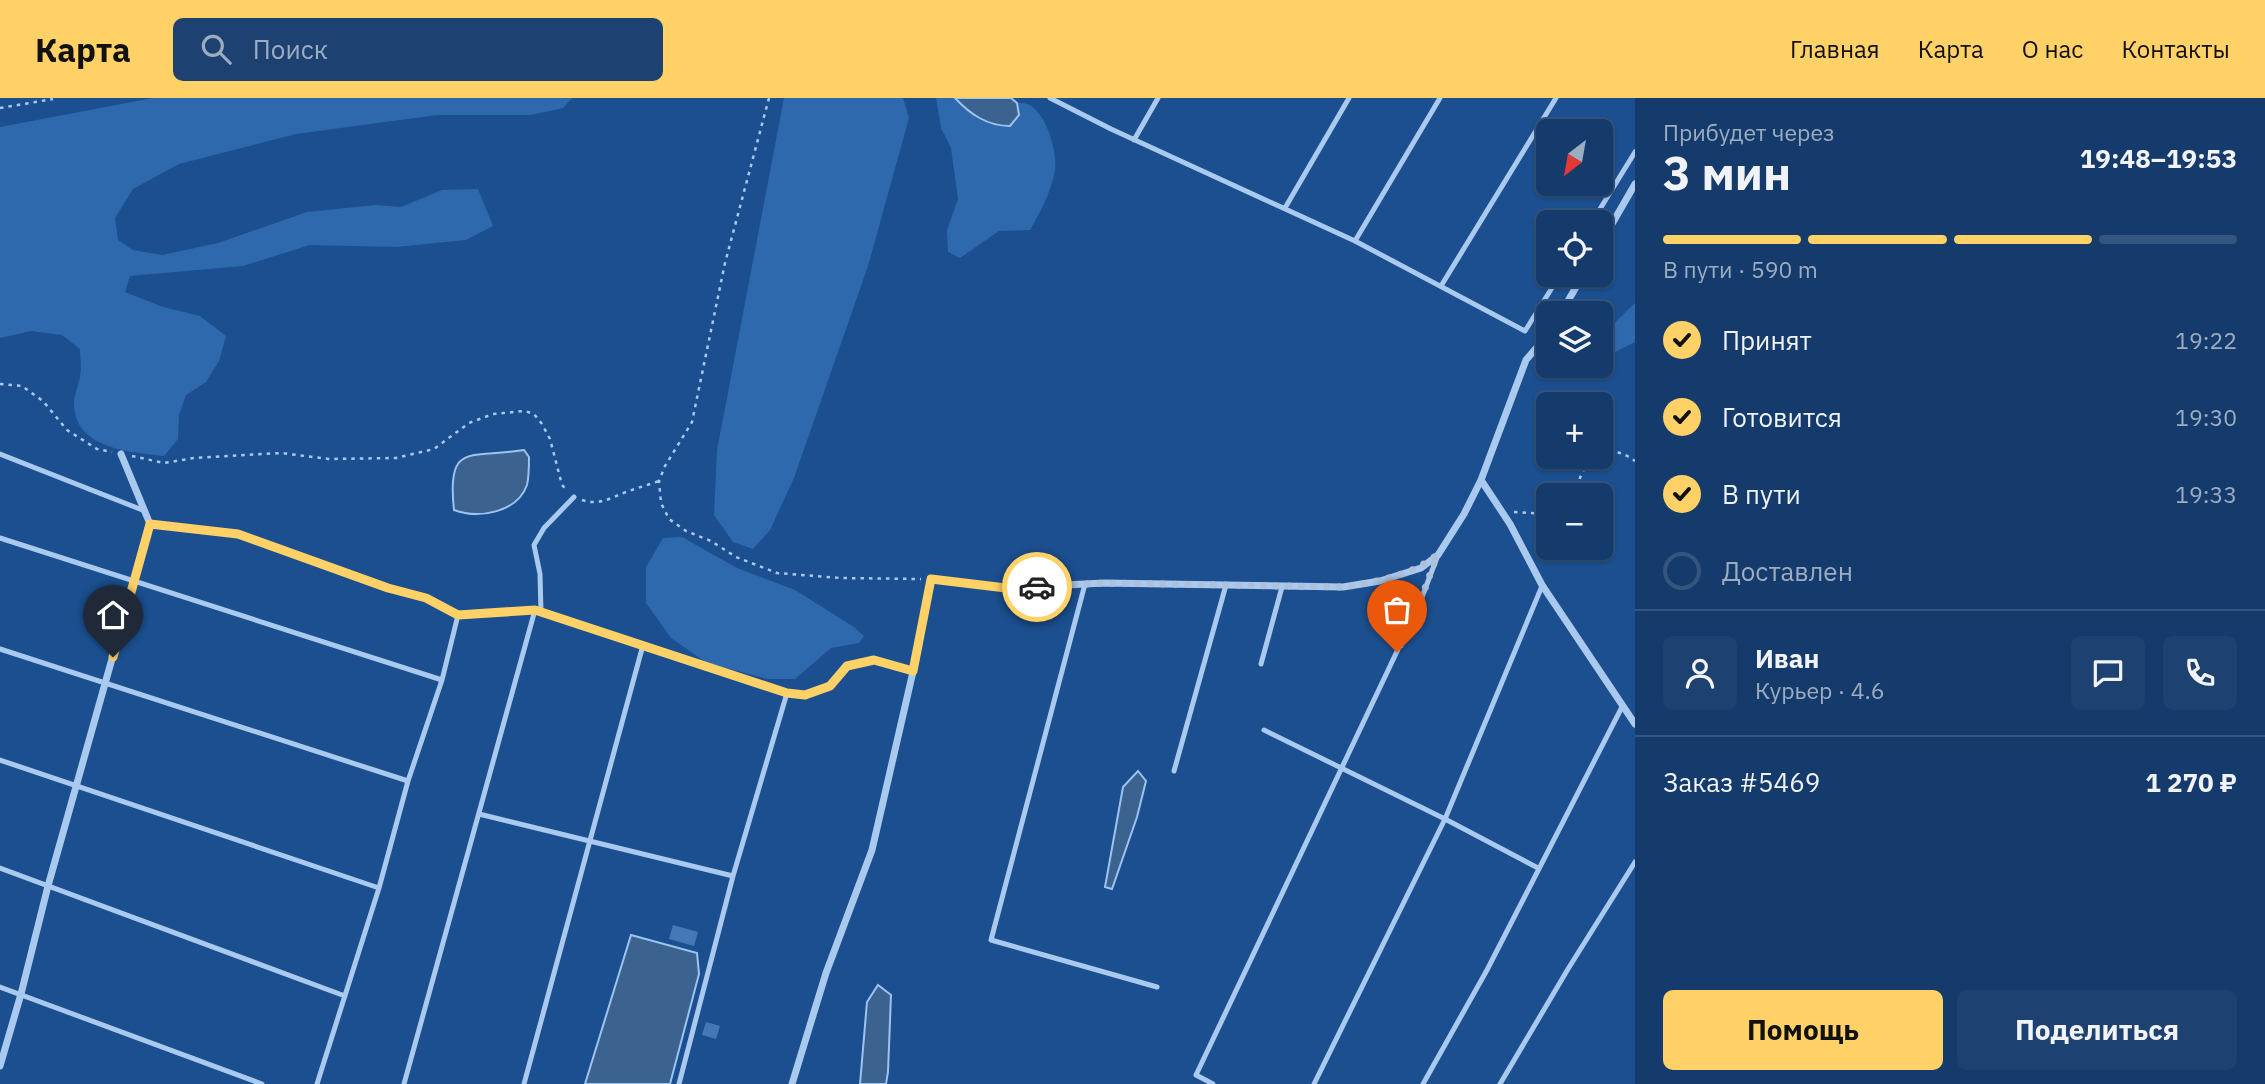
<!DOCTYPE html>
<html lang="ru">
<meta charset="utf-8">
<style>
body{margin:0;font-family:"IBM Plex Sans",sans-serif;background:#1d4271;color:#f1f3f6;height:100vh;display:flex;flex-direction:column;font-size:26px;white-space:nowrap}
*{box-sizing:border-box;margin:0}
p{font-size:23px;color:#9dadc1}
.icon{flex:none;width:38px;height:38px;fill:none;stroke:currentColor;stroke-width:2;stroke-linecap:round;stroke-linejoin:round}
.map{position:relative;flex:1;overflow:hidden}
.details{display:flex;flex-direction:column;background:#143b6b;width:630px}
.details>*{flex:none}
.needle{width:46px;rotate:211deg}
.buttons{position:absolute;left:1536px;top:21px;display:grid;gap:14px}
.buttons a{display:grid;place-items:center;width:77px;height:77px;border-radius:10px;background:#143b6b;box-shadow:0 2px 5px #0004,0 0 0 2px #33557e;font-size:35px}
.pin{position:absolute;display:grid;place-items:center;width:60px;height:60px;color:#fff;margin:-72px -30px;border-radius:50% 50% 50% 0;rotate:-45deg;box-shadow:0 0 7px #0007}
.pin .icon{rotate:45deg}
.courier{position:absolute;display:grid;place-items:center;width:70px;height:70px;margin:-35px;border:5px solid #ffd166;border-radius:50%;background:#fff;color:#222;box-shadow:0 2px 9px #0007}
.overview em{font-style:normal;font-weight:700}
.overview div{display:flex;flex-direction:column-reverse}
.overview{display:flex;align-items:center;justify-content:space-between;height:119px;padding:0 28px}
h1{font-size:46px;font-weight:700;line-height:52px}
.bar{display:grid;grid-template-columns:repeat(4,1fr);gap:10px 7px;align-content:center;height:84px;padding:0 28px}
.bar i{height:9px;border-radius:5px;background:#33557e}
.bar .current{background:#ffd166}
.bar p{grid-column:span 4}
.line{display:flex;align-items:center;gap:18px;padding:0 28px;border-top:2px solid #33557e}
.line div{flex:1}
.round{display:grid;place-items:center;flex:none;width:74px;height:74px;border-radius:10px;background:#1d4271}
ol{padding:0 28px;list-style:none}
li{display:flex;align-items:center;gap:21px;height:77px}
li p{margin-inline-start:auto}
li .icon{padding:7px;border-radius:50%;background:#ffd166;color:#111;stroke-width:4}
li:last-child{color:#9dadc1}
li i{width:38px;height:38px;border:4px solid #33557e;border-radius:50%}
.primary-button{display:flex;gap:14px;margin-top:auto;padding:14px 28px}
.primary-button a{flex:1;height:80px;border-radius:10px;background:#ffd166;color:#111;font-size:28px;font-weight:700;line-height:80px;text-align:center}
.primary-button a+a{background:#1d4271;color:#f1f3f6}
header{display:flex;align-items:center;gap:42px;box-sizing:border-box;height:98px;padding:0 35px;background:#ffd166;color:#111}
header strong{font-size:33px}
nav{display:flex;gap:38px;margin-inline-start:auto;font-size:24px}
.search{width:490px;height:63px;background:#1d4271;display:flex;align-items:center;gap:18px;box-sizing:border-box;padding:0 24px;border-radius:10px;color:#9dadc1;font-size:26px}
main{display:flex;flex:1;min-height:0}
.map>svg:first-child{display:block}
.green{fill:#2e69ad}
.water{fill:#3c6290;stroke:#9cc4f0;stroke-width:2}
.building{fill:#4478b7}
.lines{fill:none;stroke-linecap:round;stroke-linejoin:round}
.path{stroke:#a9c9ee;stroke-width:2.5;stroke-dasharray:3.5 5;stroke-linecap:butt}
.lane{stroke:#a9c9ee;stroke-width:5}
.street{stroke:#a9c9ee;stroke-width:7}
.done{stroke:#afc1d8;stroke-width:7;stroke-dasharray:0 12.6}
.route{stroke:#ffd166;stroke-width:9}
</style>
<header>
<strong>Карта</strong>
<div class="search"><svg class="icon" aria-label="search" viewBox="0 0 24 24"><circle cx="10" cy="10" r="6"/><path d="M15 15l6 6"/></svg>Поиск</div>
<nav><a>Главная</a><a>Карта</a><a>О нас</a><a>Контакты</a></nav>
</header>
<main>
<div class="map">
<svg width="1635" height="986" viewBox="0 0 1635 986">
<rect width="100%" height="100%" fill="#1b4f8f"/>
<path class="green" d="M153,0H572L563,10L531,17H437L296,36L179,66L133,91L115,120L118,142L133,152L162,157L218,145L307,114L376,107L401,109L442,92L478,91L493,128L466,142L396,149L310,147L243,168L130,178L125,194L163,209L200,218L226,238L219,263L206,284L186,297L179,317L178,341L164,358C130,354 74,351 74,305C74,296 79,287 80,278C82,269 80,259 80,251L62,237L31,233L0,240V29Z
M784,0H903L909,20L868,168L794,380L770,432L753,451L733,444L714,417L717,352Z
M936,0H955L968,13L1019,17L1017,5C1044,0 1058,54 1055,72C1051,94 1041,113 1030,132L999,133L960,160L948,154L947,132L958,101L951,50L941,30Z
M1635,205V244L1601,261V238Z
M682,439L737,470L795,492L854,529L864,538L859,545L831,550L795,581H768L707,565L671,540L646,505V469L663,440Z"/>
<path class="water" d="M955,0H1011L1017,5L1019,17L1010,28C987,28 970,16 955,0Z
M524,352L529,359C529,368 529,379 527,387C517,415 478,421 454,412C446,342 472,361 524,352Z
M1138,673L1146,683L1137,719L1112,791L1105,789L1123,689Z
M631,837L697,855L699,876L670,986H585Z
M878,887L891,897L888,974L886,986H860L867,904Z"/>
<path class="building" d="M673,827L698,834L694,848L669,841Z
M706,924L720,928L716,941L702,937Z"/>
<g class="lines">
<path class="path" d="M769,0L725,165L692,324L665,368L659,383L661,405L669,421L686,433L711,443L736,459L777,475L840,480L921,481
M0,10L53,1
M0,286L22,288L43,303L67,332L97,351L112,354
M1601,357C1614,351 1624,355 1635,363
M132,358L164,365L194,360L281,355L329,361L396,360L434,351L469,325L493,316L525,313L534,316L542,326L550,341L562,387L568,393
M1574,397C1579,383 1583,365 1597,359
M582,402C599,408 610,400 626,394C637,390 648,387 659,383
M1514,414L1549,416"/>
<path class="lane" d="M1050,0L1111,31L1355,143L1525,233L1560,177
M1134,42L1158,0
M1285,110L1349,0
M1592,124L1635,54
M1355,143L1440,0
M1441,188L1556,0
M0,356L145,413
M150,426L238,436L388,490L426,500L458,517L535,512L787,595L805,597L830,588L847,568L874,562L913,573
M0,440L442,582
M1085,486L991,842L1157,889
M541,514L540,476L534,447L544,430L574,399
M0,551L408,683
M1261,566L1282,489
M1264,632L1445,721L1538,770
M0,662L379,790
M1174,673L1226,487
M479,716L733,778
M0,770L345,898
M0,889L262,986
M317,986L379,790L408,683L442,582L458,517
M404,986L535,512
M524,986L643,547
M679,986L733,778L787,595
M1213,986L1196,977L1419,507L1438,457
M1314,986L1445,721L1542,488
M1423,986L1487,872L1623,607
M1500,986L1568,871L1635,764"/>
<path class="street" d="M1601,145L1635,86
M1561,215L1583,177
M1481,382L1510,426L1542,487L1635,626
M0,968L21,896L48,788L150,426L121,356
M792,986L826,875L872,752L915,565L931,481L1006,490L1104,485L1343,489L1380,483L1421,470L1438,457L1464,416L1481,382L1526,262L1549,235"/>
</g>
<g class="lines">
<path class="done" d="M1037,489L1104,485L1343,489C1377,484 1410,478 1437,457L1419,507L1397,554"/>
<path class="route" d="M113,559L150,426L238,436L388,490L426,500L458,517L535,512L787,595L805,597L830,588L847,568L874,562L913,573L931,481L1006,490L1037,489"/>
</g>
</svg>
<div class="buttons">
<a><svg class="needle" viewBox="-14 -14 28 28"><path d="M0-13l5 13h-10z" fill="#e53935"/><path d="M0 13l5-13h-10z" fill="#9dadc1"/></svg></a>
<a><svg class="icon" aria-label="locate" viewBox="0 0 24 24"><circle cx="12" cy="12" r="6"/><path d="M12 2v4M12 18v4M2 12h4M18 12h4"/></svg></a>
<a><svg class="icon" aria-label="layers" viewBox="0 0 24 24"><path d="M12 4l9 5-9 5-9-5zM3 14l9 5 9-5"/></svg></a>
<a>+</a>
<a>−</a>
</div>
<div class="pin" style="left:1397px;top:554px;background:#ea580c"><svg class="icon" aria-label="bag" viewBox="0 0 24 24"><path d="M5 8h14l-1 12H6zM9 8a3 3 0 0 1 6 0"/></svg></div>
<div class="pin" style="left:113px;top:559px;background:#1f2937"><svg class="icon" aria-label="home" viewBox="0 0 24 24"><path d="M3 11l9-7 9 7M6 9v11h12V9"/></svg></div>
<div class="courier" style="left:1037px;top:489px"><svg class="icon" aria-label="car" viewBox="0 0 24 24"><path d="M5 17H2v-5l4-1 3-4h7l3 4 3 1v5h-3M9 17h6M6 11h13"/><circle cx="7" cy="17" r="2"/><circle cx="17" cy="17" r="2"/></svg></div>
</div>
<section class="details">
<div class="overview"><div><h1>3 мин</h1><p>Прибудет через</p></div><em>19:48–19:53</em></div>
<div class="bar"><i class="current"></i><i class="current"></i><i class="current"></i><i></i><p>В пути · 590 m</p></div>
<ol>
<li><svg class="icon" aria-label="check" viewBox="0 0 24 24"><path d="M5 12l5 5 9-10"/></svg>Принят<p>19:22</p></li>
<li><svg class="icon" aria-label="check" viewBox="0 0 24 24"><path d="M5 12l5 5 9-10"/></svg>Готовится<p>19:30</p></li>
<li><svg class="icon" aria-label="check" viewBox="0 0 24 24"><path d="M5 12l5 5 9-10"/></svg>В пути<p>19:33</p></li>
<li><i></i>Доставлен</li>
</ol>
<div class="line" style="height:126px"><a class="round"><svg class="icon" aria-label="person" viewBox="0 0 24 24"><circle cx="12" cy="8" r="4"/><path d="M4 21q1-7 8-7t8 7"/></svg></a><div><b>Иван</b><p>Курьер · 4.6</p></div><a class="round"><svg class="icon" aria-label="chat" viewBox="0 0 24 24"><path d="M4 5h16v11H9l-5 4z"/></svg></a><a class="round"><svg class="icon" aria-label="phone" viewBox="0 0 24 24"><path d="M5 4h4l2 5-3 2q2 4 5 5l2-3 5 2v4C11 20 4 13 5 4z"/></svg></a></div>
<div class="line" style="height:91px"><div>Заказ #5469</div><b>1 270 ₽</b></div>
<div class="primary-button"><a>Помощь</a><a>Поделиться</a></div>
</section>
</main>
